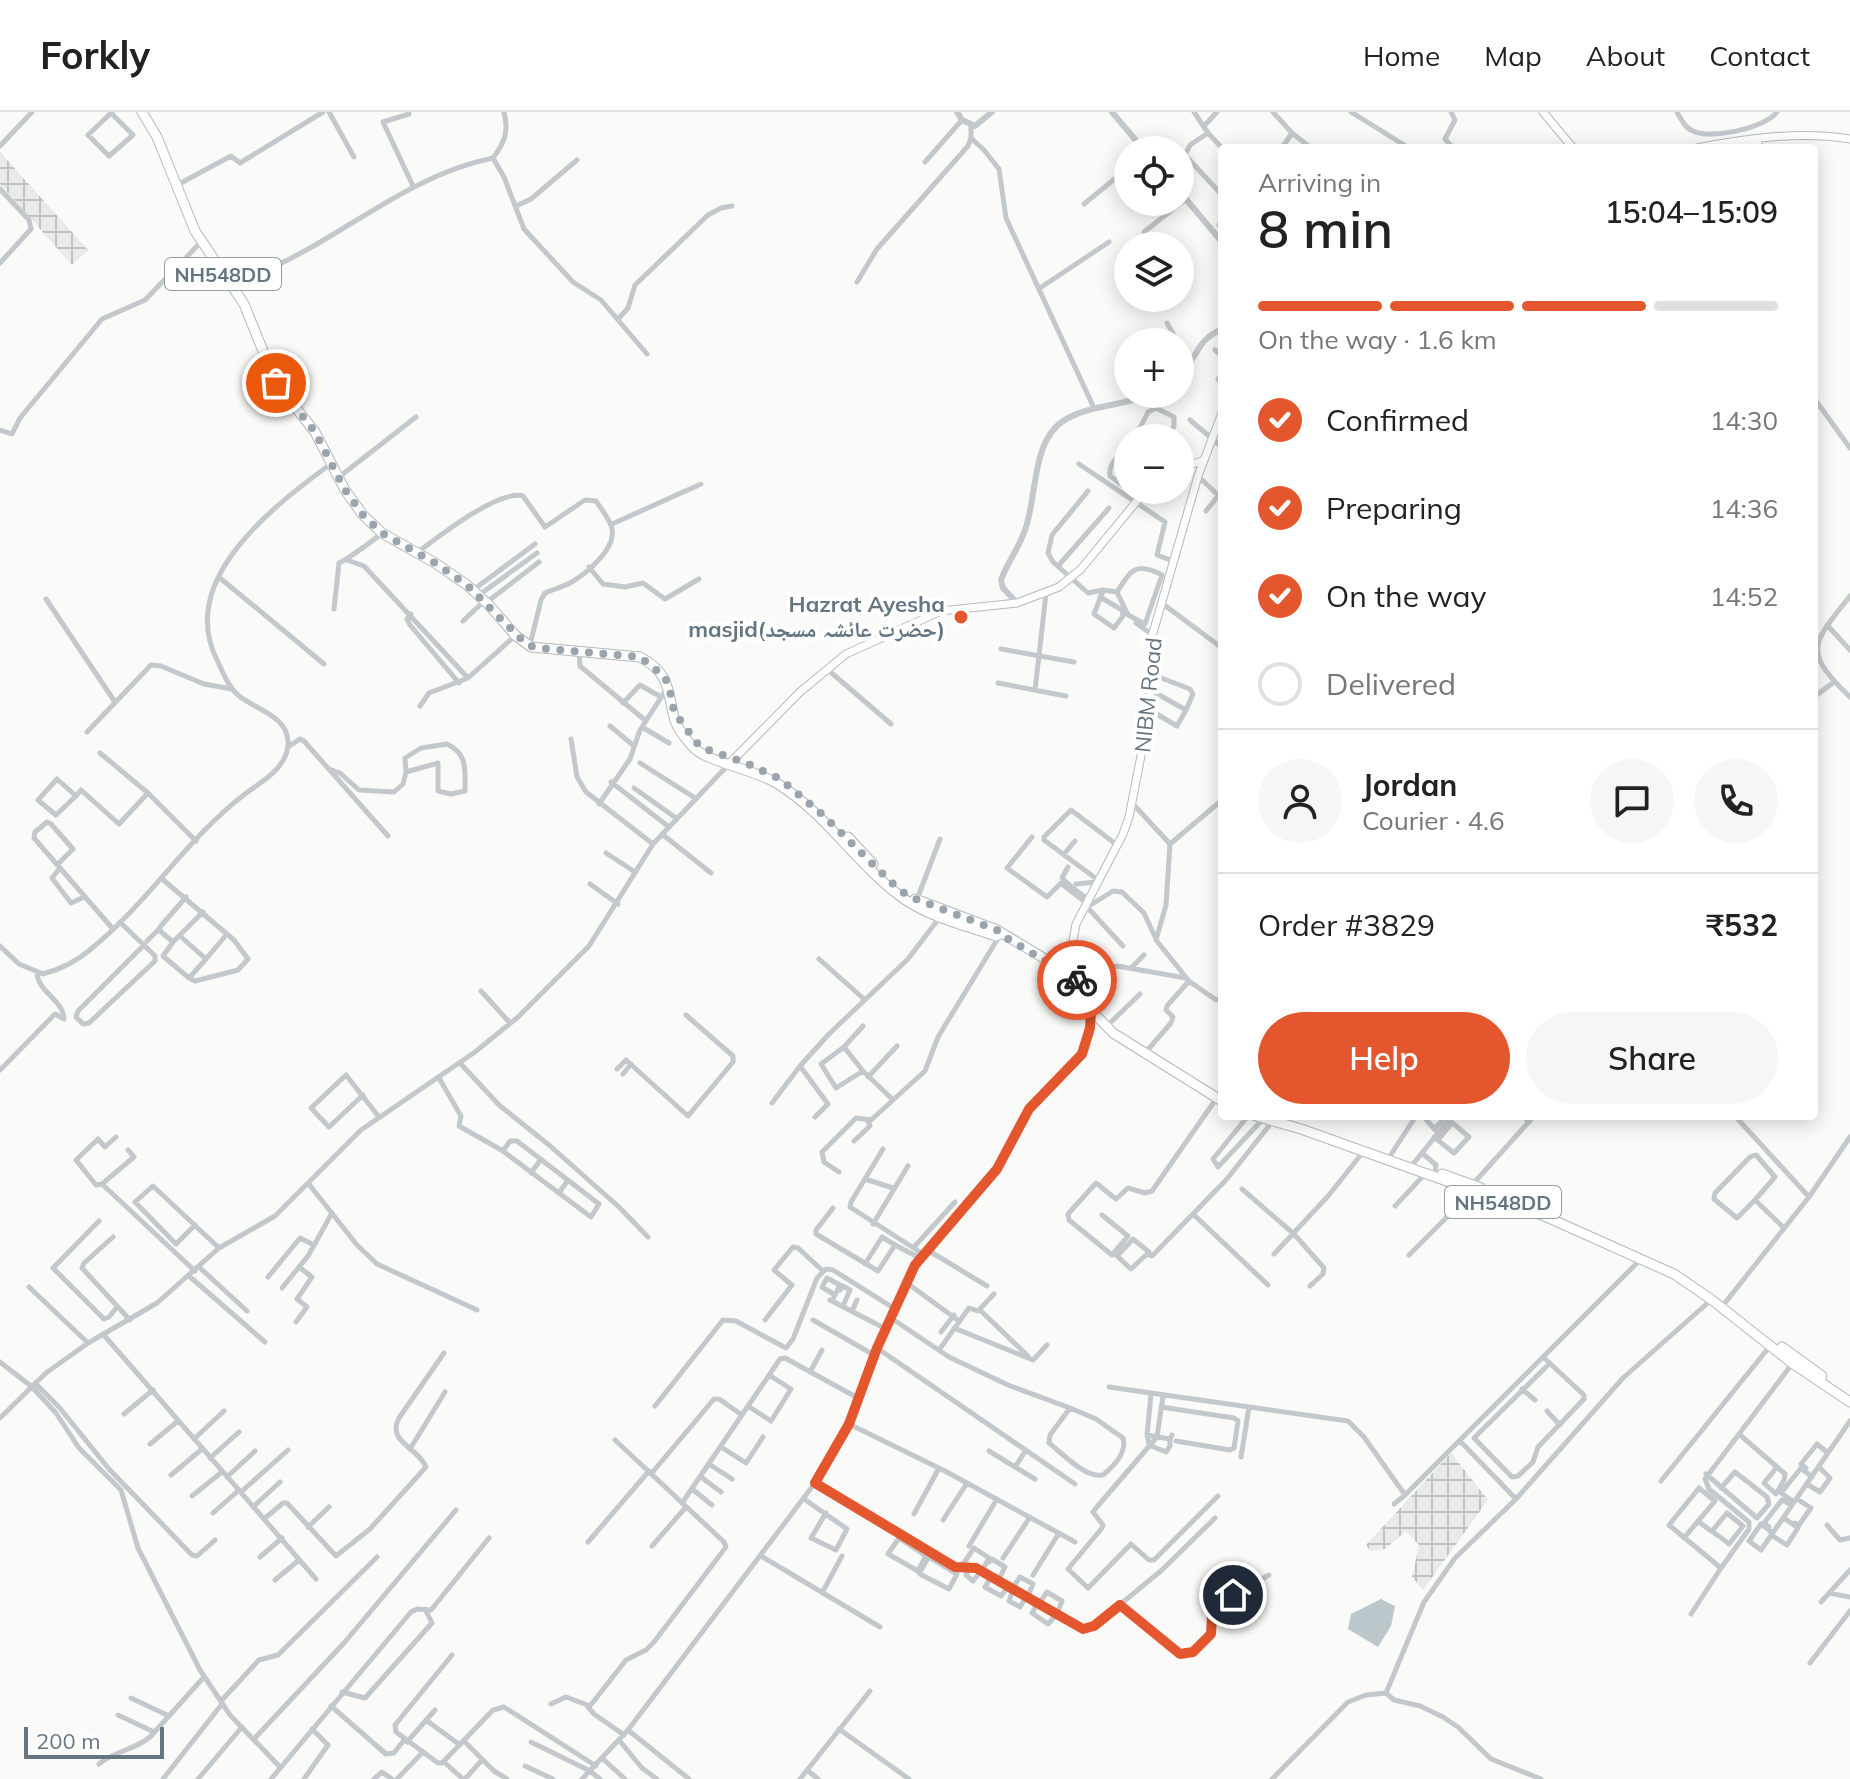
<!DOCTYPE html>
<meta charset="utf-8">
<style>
body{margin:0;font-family:Mulish,"Noto Naskh Arabic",sans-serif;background:#f6f6f6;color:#222;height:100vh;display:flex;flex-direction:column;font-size:30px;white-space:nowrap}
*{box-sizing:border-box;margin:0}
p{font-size:26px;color:#767676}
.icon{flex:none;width:44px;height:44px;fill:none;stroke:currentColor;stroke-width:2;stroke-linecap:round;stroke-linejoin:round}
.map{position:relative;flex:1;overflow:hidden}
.sheet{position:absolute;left:1218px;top:32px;width:600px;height:976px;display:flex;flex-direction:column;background:#fff;border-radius:8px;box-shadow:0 4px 20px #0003}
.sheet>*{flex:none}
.buttons{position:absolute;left:1114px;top:24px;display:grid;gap:16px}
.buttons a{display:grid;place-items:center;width:80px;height:80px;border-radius:50%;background:#fff;box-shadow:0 4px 20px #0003;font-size:40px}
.scale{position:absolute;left:24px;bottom:20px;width:140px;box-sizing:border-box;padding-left:8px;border:4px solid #657683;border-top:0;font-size:22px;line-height:28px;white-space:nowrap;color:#657683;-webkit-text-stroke:6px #fff;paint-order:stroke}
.pin{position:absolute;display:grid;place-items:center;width:68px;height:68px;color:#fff;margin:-34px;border:4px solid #fff;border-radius:50%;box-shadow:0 2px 8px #0007}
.courier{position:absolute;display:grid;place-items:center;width:80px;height:80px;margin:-40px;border:6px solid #e4572e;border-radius:50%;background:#fff;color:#222;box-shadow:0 2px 10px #0007}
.headline em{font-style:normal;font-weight:600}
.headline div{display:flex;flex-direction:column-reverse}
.headline{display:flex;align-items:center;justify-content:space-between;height:136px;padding:0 40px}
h1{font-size:52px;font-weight:600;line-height:60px}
.bar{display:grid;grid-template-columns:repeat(4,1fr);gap:12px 8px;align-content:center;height:96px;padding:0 40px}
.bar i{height:10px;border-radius:6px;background:#e0e0e0}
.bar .active{background:#e4572e}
.bar p{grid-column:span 4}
.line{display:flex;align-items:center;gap:20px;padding:0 40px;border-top:2px solid #e0e0e0}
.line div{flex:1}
.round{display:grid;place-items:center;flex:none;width:84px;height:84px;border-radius:42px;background:#f6f6f6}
ol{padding:0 40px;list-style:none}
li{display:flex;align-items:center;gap:24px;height:88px}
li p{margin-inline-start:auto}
li .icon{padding:8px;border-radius:50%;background:#e4572e;color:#fff;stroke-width:4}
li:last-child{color:#767676}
li i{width:44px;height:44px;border:4px solid #e0e0e0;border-radius:50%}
.primary-button{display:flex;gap:16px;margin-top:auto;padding:16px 40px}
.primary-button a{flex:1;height:92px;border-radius:48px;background:#e4572e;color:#fff;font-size:32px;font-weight:600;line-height:92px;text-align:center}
.primary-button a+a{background:#f6f6f6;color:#222}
header{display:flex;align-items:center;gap:48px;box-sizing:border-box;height:112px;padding:0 40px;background:#fff;border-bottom:2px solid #e0e0e0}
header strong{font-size:38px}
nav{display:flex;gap:44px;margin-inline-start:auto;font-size:28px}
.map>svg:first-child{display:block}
.industrial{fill:url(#industrial-grid)}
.water{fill:#bbc7cb}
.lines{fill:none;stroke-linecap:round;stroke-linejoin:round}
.secondary-casing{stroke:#b3babf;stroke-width:9}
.trunk-casing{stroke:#b4b9bd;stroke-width:11}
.minor{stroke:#c3c8cc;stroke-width:5}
.tertiary{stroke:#c3c8cc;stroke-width:6}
.secondary{stroke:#fff;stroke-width:7}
.trunk{stroke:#fff;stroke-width:9}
.done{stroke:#99a4ac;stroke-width:8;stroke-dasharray:0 14.4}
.route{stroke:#e4572e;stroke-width:10}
.poi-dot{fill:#e4572e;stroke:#fff;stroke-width:3}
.labels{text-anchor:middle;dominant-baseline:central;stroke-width:8;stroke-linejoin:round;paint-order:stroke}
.shield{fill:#fff;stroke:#939fa8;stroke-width:2}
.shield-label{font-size:20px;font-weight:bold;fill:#657683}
.poi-label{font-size:22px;font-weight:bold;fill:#657683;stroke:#fff;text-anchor:end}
.street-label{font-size:22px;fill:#657683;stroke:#fff}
</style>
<header>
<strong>Forkly</strong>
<nav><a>Home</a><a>Map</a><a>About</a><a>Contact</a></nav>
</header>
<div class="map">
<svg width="1850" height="1667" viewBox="0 0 1850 1667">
<defs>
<pattern id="industrial-grid" width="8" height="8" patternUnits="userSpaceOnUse" patternTransform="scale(2)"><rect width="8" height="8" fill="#e8e9e9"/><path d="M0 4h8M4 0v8" fill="none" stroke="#c0c1c2"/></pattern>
</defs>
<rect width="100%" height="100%" fill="#fafaf8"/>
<path class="industrial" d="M0,40L88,138L72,153L0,72Z
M1451,1341L1488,1388L1423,1478L1412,1465L1419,1433L1406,1419L1385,1437L1370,1439L1366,1433Z"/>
<path class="water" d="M1381,1487L1395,1494L1391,1514L1378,1535L1348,1517L1351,1502Z"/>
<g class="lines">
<g class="secondary-casing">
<path id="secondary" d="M1543,0L1573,36
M1697,36C1747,26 1800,19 1850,27
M1726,36L1758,31
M1180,355L1203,349
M730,651L800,580L846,542L941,499L1017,491L1059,475L1081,457L1146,378
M1067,861L1076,812L1123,722L1129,705L1150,598L1151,528L1198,364L1222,301"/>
</g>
<g class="trunk-casing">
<path id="trunk" d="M142,0L157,25L195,119L244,192L276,271L315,320L345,378L363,403L382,421L435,451L467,473L489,493L515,523L531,535L640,545C670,561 667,577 674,605C676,615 687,629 694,636C708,650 756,658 778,672C825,701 856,751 900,784C926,804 964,813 996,824L1000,822
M848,725L873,752
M915,787L997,818L1075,865L1082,875L1087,894L1113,921L1222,989
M1256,1004L1301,1017L1542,1103L1674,1162L1712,1188L1792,1251L1850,1290
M1442,1062L1481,1076
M1782,1235L1822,1264"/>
</g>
<path class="minor" d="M329,0L354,45
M504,0C509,19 505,30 493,46L504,65L524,117L573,170L601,188L647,242
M1194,0L1208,21
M1273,0L1292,21L1311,36
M1351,0L1409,36
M1451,0L1455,8L1445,27L1453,36
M1677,0C1681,7 1685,16 1693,19C1711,28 1765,16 1777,0
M111,1L133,23L109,44L88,23L111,1L112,0
M409,2L383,10L413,74
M1205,13L1217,0
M971,26L984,38L999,57L1006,106L1094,296
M0,34L32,0
M1282,36L1292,21
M925,50L962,8
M177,73L231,44L240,51L323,0
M0,77L29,108L31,117L0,151
M1222,83L1185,43L1190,33L1208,21L1222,36
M1084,92L1128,56
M516,94L531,87L577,48
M1222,110L1219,113L1222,117
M1144,120L1186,87
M857,170L877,137L968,34L971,26V14
M232,175C258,163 285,150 310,136C370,102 424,60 493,46
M1040,176L1109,130
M616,205L619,206L628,196L635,173L708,103L721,96L732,94
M1167,211L1178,230
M1138,223L1142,230
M1180,233L1191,251
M1215,238L1222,244
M1218,267L1222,272
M1814,286L1850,336
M1190,308L1222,335
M0,318L12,322L20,306L102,207L145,188L201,130
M1135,326L1148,300L1156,296L1174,305V314L1168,326
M1128,335C1120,345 1108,349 1110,364L1128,377
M1079,352L1165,410L1157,443L1173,449
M1198,364L1222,387
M339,365L416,305
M1088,379L1052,423L1048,441L1053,450L1088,481L1103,478L1117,480C1131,458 1136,449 1162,463L1145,512L1128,503L1117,480
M1206,399L1218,384
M612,412L701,372
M418,440C438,425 499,377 523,384L545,415L585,388L596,389C601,397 610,407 612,417C616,437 586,462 570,471C563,475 553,477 545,481L541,488L530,533
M347,448L364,454L468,566
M1058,454L1109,396
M589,455L603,472L625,475L643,471L665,487L699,467
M220,466L324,552
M473,478L535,432
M479,483L537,441
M1850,484C1812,532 1802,539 1850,585
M1100,485L1122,498L1123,504L1114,516L1094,502L1103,479
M46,487L115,590
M487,490L539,450
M1163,492L1222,536
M334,497L339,451C348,447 374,428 382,421
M411,502L407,507L410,513L459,571
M463,509L480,493
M1136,511L1153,523
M1827,513L1850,538
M1001,537L1074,550
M579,541L580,554L646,609
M827,557L891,612
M1151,562L1190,577L1193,582L1186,598L1152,579
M998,571L1066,584
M1035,578L1046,482
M1814,585L1834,570
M623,591L640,573L661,585
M420,594L429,581L468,566L515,524
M1150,598L1177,614L1186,598
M610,614L634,634
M642,615L669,631
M87,620L151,553L161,554L204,572L232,577
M571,627L577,665L586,680L653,732
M447,632C468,642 465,658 465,679L451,682L438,679V651L406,660L405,646L421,636Z
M288,635L300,627L304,629L388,724
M100,641L148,681
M640,651L695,686
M329,657L340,661L359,678L394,680L403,672L406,660
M611,670L669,715
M634,676L676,706
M76,684L56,703L38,688L57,667L76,684L81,678L119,712L148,681L196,729
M599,692L630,647L640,618L666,578
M1133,692L1170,732L1166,793L1156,828L1189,869
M662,722L711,761
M1032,725L1007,756L1047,785L1061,771L1086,791
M1170,732L1222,688
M606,741L635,760
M1064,742L1075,729
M57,753L73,737L51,712L47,710L35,720L34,726L113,817
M1068,755L1062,766L1073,776
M60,756L52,766L71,791L84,785
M161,766L234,828L248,847L238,858L195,869L189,866
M1098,768L1044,728V725L1071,698L1117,733
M590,772L618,792
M1076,772L1097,770
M1071,778L1073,776L1089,788
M186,785L160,815V819L173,830L203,800
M916,790L940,727
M1087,795L1123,834
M1084,797L1113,779L1122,780L1144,801L1156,827
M120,810L155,844V849L89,911L83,912L76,905L78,899L144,833
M147,829L160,816
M173,830L163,844L189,866L206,847L180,824
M0,834L19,852L43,862C62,857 77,849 91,837C148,791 187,726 245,682C262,669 286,657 288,633C290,605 257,598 239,584C228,575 223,560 217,548C176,467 275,393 332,351
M206,847L227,822
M819,847L864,887
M1132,855L1144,843
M1082,875L1102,860L1117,854L1186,866
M481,879L510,911
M1109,912L1140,882
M844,935L821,952L836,976L863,959L844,935L863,914
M1145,941L1171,911L1173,905L1166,898L1167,894L1189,869L1216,888L1222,886
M460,951L499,993L549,1033L619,1095L648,1125
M800,954L828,992L815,1005
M617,957L626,948L688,1004L733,950V944L686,903
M0,958L55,902L64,907C63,887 37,880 37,860
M863,959L892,987
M623,962L631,952
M868,965L897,934
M439,966L461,1004L459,1014L503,1039L591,1105L599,1092L517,1029H510L503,1039
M363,983L329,1015L311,996L346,963L379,1005
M772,991L800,954L829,922L908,847L940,805
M1248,1004L1213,1047L1218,1055L1263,1007
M1423,1004L1438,1021
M1523,1004L1529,1010
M1434,1017L1442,1009
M1434,1025L1454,1041L1469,1025L1449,1008
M1438,1028L1452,1011
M854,1029L870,1014L868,1009
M883,1037L851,1090L850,1095L923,1142
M128,1038L134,1045L102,1072L195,1159
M1422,1041L1436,1053L1435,1060
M1390,1044L1416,1004
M1413,1052L1452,1004
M839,1060L824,1050L822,1040L856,1006L871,1008L925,959L938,925L1000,823
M531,1061L541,1047
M868,1068L893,1076
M308,1071L357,1133L377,1152L477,1198
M102,1072L96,1073L76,1048L98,1027L105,1035L116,1025
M1472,1073L1534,1004
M1242,1077L1294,1122L1324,1156L1323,1162L1310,1174
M559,1081L568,1068
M1809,1085L1850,1025
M1755,1088L1775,1065L1756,1043L1750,1045L1715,1081L1714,1087L1737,1106L1755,1088L1784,1116
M1395,1094L1425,1062
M833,1096L816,1118V1122L878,1159L895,1133L920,1146
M1193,1102L1268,1173
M1102,1103L1128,1124L1112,1143L1069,1108L1068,1102L1096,1071L1116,1087L1128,1076L1145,1081L1152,1079L1216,987
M99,1109L53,1156L104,1207L109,1205L117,1195
M873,1112L908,1054
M195,1113L176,1132L135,1090L153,1074L219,1136
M113,1125L84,1151L82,1156L130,1208
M914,1135L955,1090
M926,1137L987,1174
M1148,1142L1149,1140L1133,1127L1117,1144L1131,1157L1147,1142L1152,1144L1226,1068L1272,1010
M1274,1142L1329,1083L1363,1040
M1409,1143L1472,1080
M865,1152L882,1125L895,1133
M199,1155L247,1199
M189,1164L265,1230
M268,1165L300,1126L314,1133
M907,1171L959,1209
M29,1175L88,1231
M282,1176L308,1144L332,1101
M840,1178L843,1174L850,1178L843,1194
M830,1188L886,1217
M832,1189L840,1173L827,1166L822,1175L835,1183
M1724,1192L1809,1085L1735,1004
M980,1198L1028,1244
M852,1199L857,1188
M891,1206L949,1245L1008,1273L1070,1296L1050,1323L1049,1331C1063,1342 1085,1366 1103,1363C1114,1354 1127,1340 1123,1326L1096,1307L1070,1296
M765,1208L792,1173L774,1158L793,1135L798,1136L823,1159
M813,1208L874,1243
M296,1210L307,1195L297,1187L312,1165L299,1155
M954,1216L1033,1248L1047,1233
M941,1220L954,1203
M103,1222L264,1407L283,1391H287L336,1444L370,1417L426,1355C419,1336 386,1330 399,1306L444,1241
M877,1236L1075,1372
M939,1238L969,1196L978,1199L994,1182
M1543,1245L1584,1283V1287L1538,1335L1533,1350L1518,1364L1512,1365L1474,1326L1550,1251
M0,1250L31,1274L56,1301L79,1336L121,1378L138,1436L200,1558L230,1603L280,1655
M810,1260L822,1238
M35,1271L59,1295L109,1357L192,1443L197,1444L215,1428
M1109,1275L1348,1309L1364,1325L1405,1383L1640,1148
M1522,1277L1535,1288
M1163,1284L1157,1325L1096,1396L1093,1400L1103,1413L1102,1416L1068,1457L1088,1476L1131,1432L1149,1448H1154L1218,1384
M655,1294L723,1208L736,1209L786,1236L793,1227L817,1166L826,1157L833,1158L895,1197
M748,1294L771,1309L791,1277L769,1263
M1161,1295L1234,1306L1238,1309L1234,1336L1230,1338L1176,1329
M1547,1299L1560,1313
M124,1302L153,1278
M0,1306L46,1261L88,1231L157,1191L219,1136L275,1104L361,1018L475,940L518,905L589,834L653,732L729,652
M849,1312L945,1359L1075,1430
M1739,1322L1777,1355L1785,1362L1784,1368L1776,1382L1764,1371L1777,1355
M1147,1323L1170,1327L1172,1323
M194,1327L224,1299
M1460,1329L1516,1387
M150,1332L178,1309
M1149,1332L1147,1323L1151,1282
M1149,1333L1166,1340L1170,1334V1327
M721,1335L746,1351L763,1325
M410,1337L445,1280
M1026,1338L1015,1355L1035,1367
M989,1339L1015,1355
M1241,1345L1249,1295
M210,1346L239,1320
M709,1352L732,1367
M1806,1356L1801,1352L1817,1332L1828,1341
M651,1362L714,1287H719L742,1303
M1706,1362L1757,1406L1769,1392L1767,1385L1735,1360L1721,1376
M171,1363L202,1337
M227,1365L255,1339
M701,1365L721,1380
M1661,1369L1770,1234
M815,1371L955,1455L976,1456L1083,1517L1094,1514L1162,1458L1215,1406
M1807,1372L1820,1380L1830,1366L1819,1355
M692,1377L712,1393
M241,1380L288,1338
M192,1384L222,1360
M804,1387L847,1417L836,1438L811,1426L826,1401
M1794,1390L1781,1381L1801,1356L1812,1365
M682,1391L780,1247L785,1246L858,1286
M1394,1392L1405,1383
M253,1395L280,1370
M213,1401L239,1378
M914,1402L939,1356
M264,1407L316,1467
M943,1408L967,1371
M1698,1409C1708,1418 1719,1423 1729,1432L1743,1414L1727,1401L1712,1419
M1795,1411L1799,1413L1811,1396L1797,1387
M1827,1413L1840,1428L1850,1426
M308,1415L329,1395
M1769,1415L1764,1411L1782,1388L1792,1393
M1773,1421L1761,1412L1749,1429L1761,1438L1850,1309
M1771,1423L1787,1433L1798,1416L1784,1406
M899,1426L926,1444L918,1459L888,1442Z
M1684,1426L1715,1389L1699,1376L1669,1413L1721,1456L1749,1417V1410L1709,1377L1705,1367L1792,1252
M588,1430L649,1359
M652,1434L686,1395
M969,1434L997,1387
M761,1444L880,1515
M260,1445L282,1426
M929,1445L957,1462L949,1477L920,1462V1460L931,1441
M1003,1446L1030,1405
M989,1450L992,1447L1005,1455L998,1469
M962,1454L974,1436L989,1446L982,1459
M971,1454L966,1463L973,1469L981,1459
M1033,1463L1059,1421
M991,1465L985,1475L1001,1484L1008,1475
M275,1468L299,1448
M1012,1477L1020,1465L1033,1472L1027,1486
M1013,1478L1009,1489L1020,1495L1026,1485
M822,1481L842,1444
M1829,1481L1850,1485
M1821,1490L1850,1458
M1037,1492L1032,1501L1048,1512L1056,1503
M1038,1493L1047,1480L1062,1489L1056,1504
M1120,1493L1180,1542L1193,1540L1211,1522L1212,1504L1233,1483L1269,1463
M1691,1502L1721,1456
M452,1543L395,1613L396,1620L438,1651H442L493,1598L504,1595L596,1654
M1810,1551L1850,1499
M342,1580L365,1586L432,1511L426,1499
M1386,1581L1424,1490L1455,1446L1516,1387L1623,1266L1711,1188
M131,1586L169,1604
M221,1589L259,1548L278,1543L377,1445
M551,1592L566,1585L590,1594L626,1548L646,1538L654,1530L726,1435L724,1430L615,1328
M331,1594L386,1642L394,1641L404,1628
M588,1595L594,1602L624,1623
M118,1603L154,1620
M426,1608L460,1633
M839,1617L909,1667
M628,1618L689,1667
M254,1627L344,1531L456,1398
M619,1628L642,1656L657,1667
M464,1629L494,1659L507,1667
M407,1630L435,1598
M531,1630L590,1659L600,1667
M603,1647L625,1667
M444,1650L463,1667
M99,1652C114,1639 135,1638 150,1625L204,1565
M525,1654L553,1667
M807,1658L818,1667
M163,1667L222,1592
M198,1667L242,1615
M271,1667L411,1500L417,1497L431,1498L489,1426
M304,1667L328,1633L312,1617
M374,1667L382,1660L392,1667
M397,1667L423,1640
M465,1667L482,1648
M582,1667L628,1618L815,1371L849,1312L877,1236L915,1153L997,1057L1029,997L1082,942L1087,927L1091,900
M800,1667L870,1579
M1272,1667L1348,1590L1366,1583L1386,1581L1394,1588L1420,1594L1443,1605L1458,1615L1491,1647L1541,1667"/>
<path class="tertiary" d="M957,0L962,8L975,14L992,0
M1112,0L1144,38
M1180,80L1222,130
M1180,261C1201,243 1194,230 1222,217
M1017,491L1003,476L1001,468C1007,451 1019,436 1025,418C1038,384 1030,326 1068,306C1095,292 1124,294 1151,282"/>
<use href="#secondary" class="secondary"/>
<use href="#trunk" class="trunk"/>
</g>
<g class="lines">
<path class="done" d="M276,271L315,320L345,378L363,403L382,421L435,451L467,473L526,532L536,536L640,545L664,564L669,574L674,600L700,635L746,651L780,667L824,704L892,771L908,784L997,818L1000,822L1077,868"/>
<path class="route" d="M1077,868L1091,899L1090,916L1082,942L1029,997L997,1057L915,1153L877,1236L849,1312L815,1371L955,1455L976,1456L1083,1517L1094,1514L1120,1493L1180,1542L1193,1540L1211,1522L1212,1504L1233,1483"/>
</g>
<circle class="poi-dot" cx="961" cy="505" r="8"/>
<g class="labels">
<g class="shield">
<rect x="165" y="146" width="116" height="32" rx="6"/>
<rect x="1445" y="1074" width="116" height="32" rx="6"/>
</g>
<g class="shield-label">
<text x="223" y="162">NH548DD</text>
<text x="1503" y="1090">NH548DD</text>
</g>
<g class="poi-label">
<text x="945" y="492">Hazrat Ayesha<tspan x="945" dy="25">masjid(حضرت عائشہ مسجد)</tspan></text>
</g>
<g class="street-label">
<text transform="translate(1148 583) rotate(-84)">NIBM Road</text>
</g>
</g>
</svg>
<div class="buttons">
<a><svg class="icon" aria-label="locate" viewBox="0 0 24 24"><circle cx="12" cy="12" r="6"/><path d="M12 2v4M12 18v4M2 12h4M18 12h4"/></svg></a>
<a><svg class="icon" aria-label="layers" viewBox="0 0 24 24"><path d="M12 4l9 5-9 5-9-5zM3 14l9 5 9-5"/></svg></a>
<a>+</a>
<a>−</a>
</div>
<div class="scale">200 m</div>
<div class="pin" style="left:276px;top:271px;background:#ea580c"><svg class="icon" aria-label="bag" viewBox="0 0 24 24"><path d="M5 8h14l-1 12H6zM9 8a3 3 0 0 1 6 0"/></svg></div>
<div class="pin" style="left:1233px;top:1483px;background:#1f2937"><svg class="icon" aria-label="home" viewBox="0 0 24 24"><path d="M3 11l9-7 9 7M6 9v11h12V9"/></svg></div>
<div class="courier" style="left:1077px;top:868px"><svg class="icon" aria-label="bike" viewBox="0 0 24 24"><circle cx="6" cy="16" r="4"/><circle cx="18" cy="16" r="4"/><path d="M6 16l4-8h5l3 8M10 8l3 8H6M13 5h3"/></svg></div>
<section class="sheet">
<div class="headline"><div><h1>8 min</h1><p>Arriving in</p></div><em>15:04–15:09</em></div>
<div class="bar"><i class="active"></i><i class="active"></i><i class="active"></i><i></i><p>On the way · 1.6 km</p></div>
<ol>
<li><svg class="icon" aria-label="check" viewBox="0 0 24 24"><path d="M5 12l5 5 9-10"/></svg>Confirmed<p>14:30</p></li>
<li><svg class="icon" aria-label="check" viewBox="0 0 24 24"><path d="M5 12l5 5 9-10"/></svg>Preparing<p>14:36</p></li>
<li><svg class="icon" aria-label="check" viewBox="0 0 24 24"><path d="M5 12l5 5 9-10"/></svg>On the way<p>14:52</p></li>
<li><i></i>Delivered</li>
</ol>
<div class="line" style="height:144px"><a class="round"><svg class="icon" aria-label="person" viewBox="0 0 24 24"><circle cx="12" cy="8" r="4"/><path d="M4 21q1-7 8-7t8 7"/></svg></a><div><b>Jordan</b><p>Courier · 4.6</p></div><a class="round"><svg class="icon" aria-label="chat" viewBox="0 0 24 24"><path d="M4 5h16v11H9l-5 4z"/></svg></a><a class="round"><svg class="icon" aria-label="phone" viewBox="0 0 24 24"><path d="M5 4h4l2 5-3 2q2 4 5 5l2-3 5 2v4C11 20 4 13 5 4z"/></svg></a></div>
<div class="line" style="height:104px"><div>Order #3829</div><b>₹532</b></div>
<div class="primary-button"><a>Help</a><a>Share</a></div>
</section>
</div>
